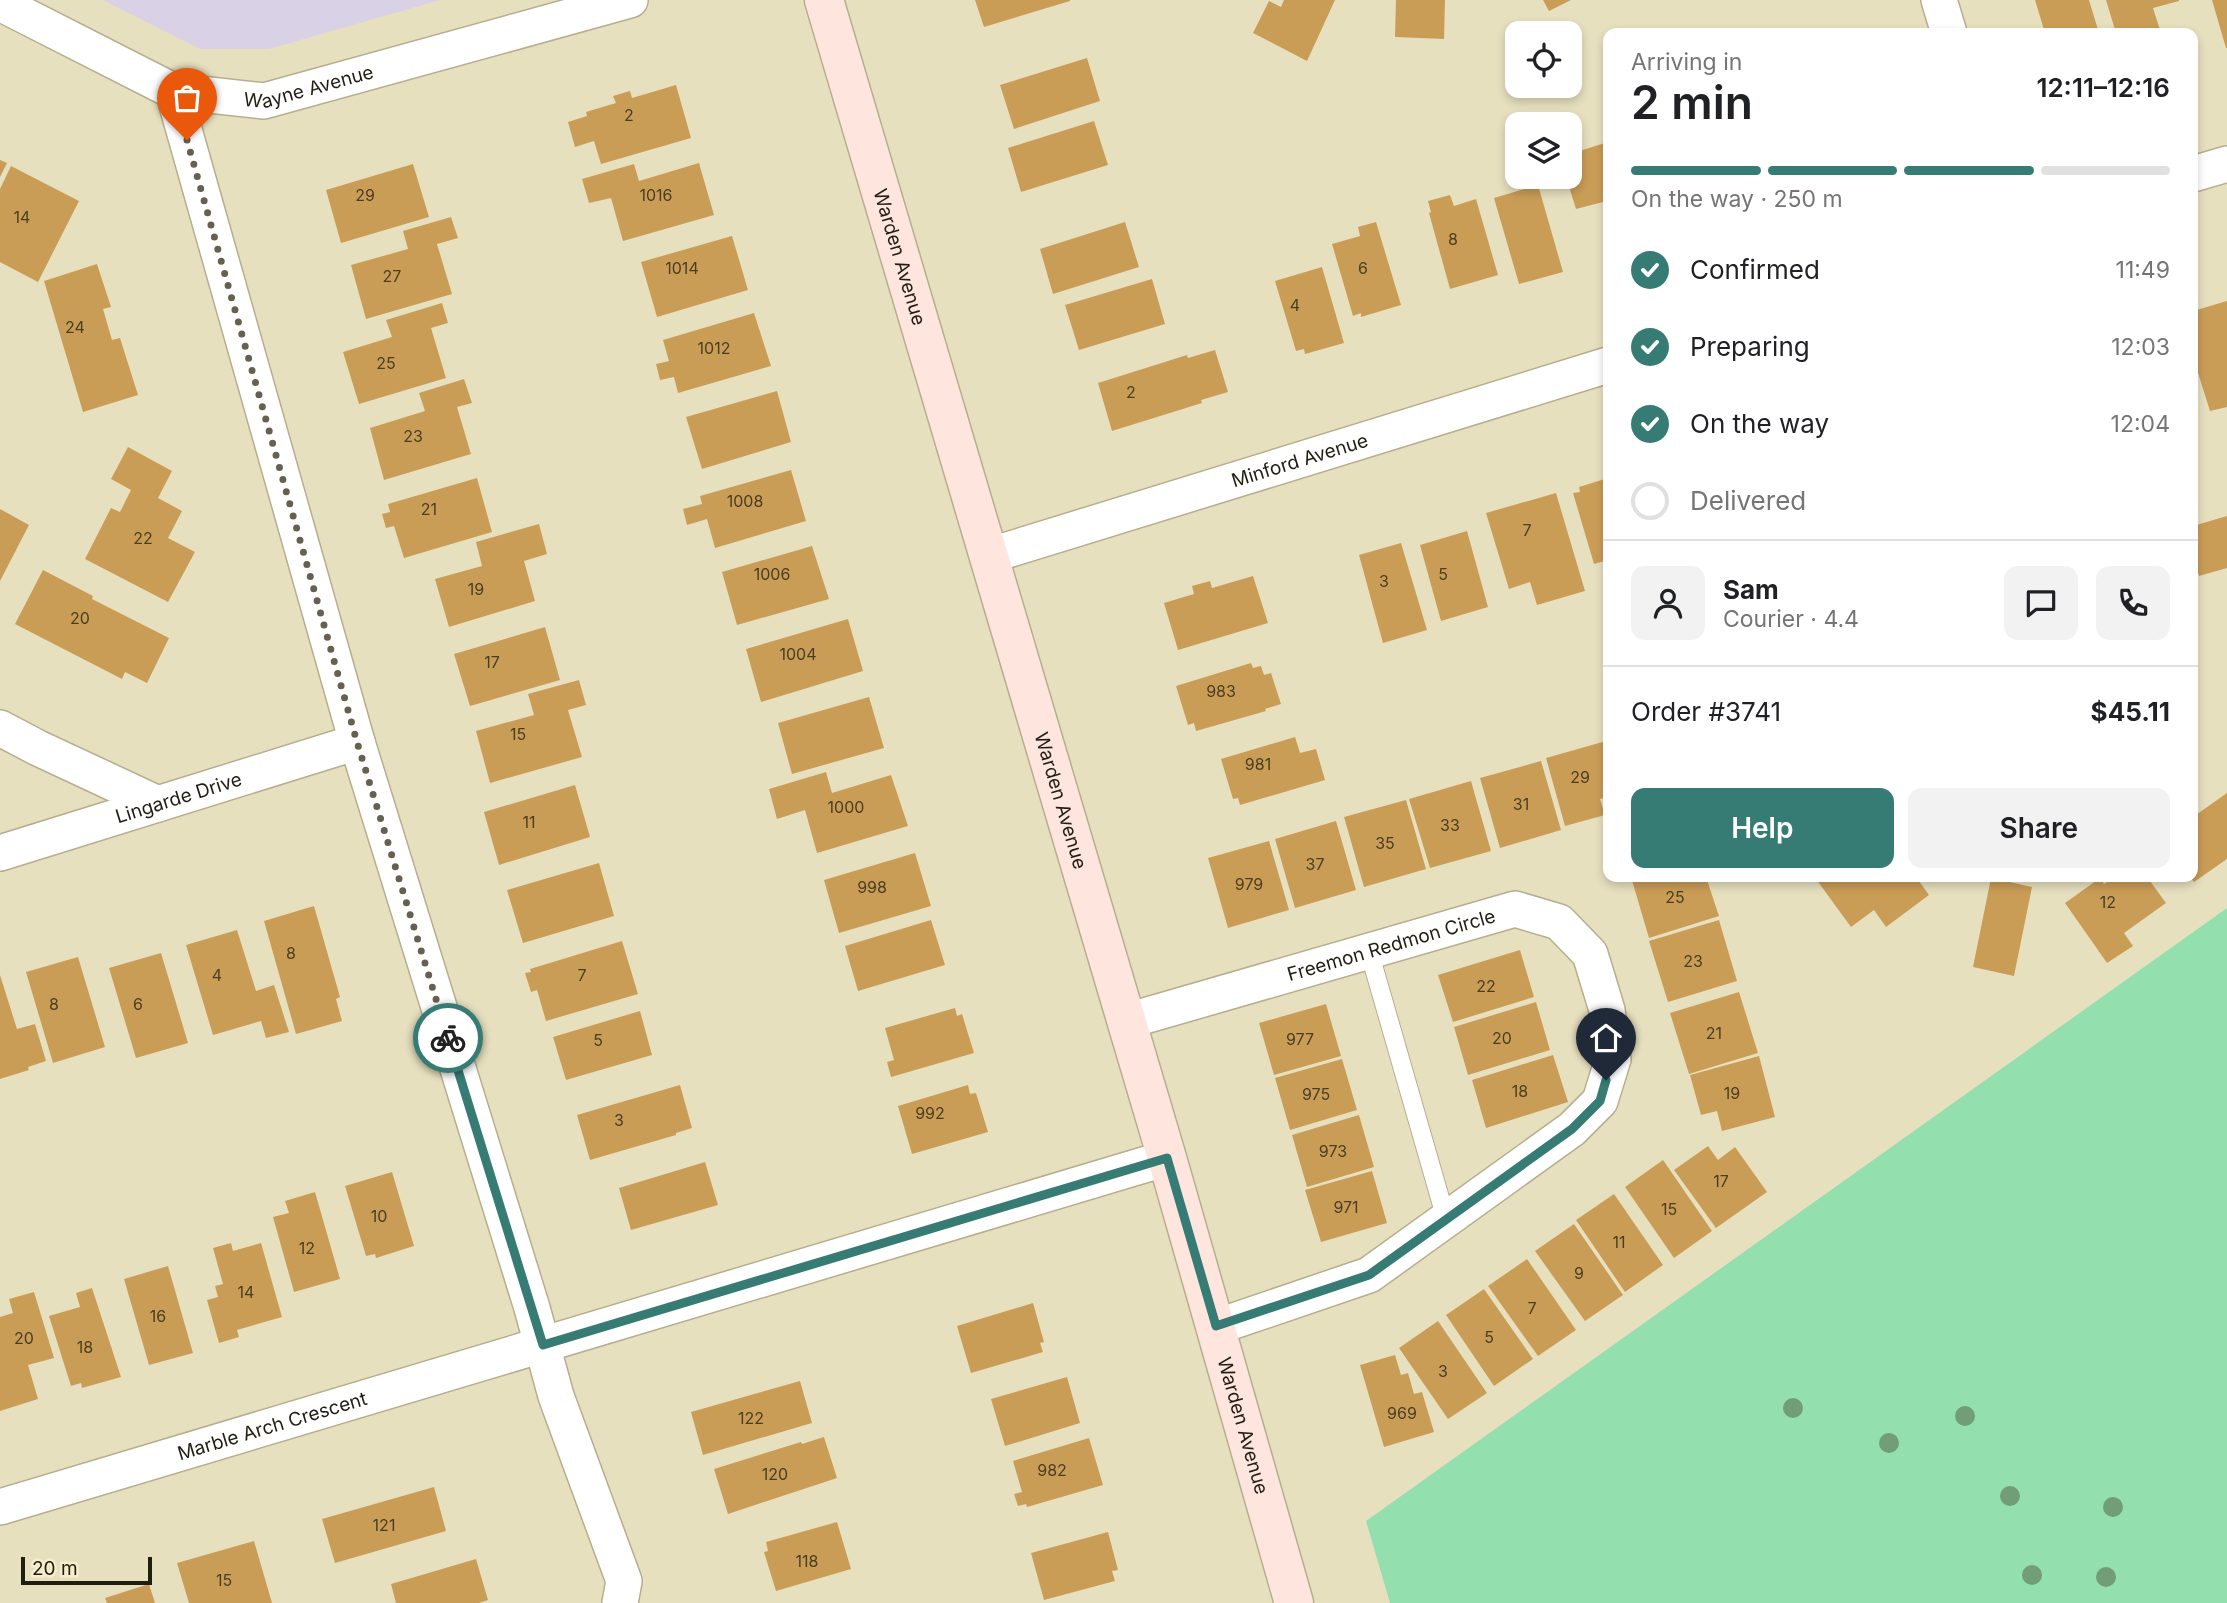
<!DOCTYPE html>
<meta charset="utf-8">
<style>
body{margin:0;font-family:Inter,sans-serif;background:#f2f2f2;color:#202124;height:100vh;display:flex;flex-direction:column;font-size:26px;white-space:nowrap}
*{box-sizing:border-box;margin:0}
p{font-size:23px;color:#757577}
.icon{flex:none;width:38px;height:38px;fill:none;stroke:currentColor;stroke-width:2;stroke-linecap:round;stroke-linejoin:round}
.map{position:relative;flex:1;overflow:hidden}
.details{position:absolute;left:1603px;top:28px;width:595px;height:854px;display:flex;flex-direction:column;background:#fff;border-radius:14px;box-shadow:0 4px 10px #0003}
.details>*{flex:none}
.buttons{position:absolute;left:1505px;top:21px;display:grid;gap:14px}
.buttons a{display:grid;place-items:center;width:77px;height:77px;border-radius:14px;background:#fff;box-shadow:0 4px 10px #0003;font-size:35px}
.scale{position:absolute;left:21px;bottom:18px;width:131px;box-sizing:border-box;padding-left:7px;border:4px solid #201d11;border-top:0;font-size:19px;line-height:24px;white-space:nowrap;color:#201d11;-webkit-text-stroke:5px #f5edcc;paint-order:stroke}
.pin{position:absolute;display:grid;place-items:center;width:60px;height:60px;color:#fff;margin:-72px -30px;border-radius:50% 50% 50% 0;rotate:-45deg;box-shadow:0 0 7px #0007}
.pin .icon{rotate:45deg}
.courier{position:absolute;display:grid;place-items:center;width:70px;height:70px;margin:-35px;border:5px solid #367c74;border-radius:50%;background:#fff;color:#222;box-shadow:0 2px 9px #0007}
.head em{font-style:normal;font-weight:600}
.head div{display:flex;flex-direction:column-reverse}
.head{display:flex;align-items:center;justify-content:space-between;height:119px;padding:0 28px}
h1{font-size:46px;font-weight:600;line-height:52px}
.bar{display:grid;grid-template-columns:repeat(4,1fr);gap:10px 7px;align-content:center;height:84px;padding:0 28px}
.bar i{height:9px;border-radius:5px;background:#e0e0e0}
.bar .active{background:#367c74}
.bar p{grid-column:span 4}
.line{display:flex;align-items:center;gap:18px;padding:0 28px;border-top:2px solid #e0e0e0}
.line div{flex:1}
.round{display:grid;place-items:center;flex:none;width:74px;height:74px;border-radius:14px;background:#f2f2f2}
ol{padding:0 28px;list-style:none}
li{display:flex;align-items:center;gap:21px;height:77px}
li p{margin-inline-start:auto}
li .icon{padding:7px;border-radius:50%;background:#367c74;color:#fff;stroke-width:4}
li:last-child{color:#757577}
li i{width:38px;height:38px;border:4px solid #e0e0e0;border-radius:50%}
.action{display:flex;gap:14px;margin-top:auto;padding:14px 28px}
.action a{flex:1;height:80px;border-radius:14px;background:#367c74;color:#fff;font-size:28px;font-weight:600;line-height:80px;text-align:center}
.action a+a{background:#f2f2f2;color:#202124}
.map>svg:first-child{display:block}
.education{fill:#d9d1e6}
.green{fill:#94dfae}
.building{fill:#ca9d57}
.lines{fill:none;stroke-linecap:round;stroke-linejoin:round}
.lane-casing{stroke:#b6ae8f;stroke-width:20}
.street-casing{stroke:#b6ae8f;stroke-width:38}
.secondary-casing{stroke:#b6ae8f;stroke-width:41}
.lane{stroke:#fff;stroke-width:18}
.street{stroke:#fff;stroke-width:35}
.secondary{stroke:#fee5de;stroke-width:38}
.tree{fill:#719e77}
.done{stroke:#66614e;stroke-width:7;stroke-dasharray:0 12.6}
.route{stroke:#367c74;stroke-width:9}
.labels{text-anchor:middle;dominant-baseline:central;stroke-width:7;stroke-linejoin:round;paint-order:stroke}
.number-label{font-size:16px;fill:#4a3d22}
.street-label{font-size:19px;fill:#201d11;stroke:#f5edcc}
</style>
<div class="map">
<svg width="2227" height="1603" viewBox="0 0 2227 1603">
<rect width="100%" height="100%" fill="#e7e0bf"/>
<path class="education" d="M103,0H440L269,49H200Z"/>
<path class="green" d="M2227,908V1603H1390L1366,1521Z"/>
<path class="building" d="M975,0H1070V1L984,27Z
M1284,0H1335L1307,61L1253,33L1269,1L1281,7Z
M1396,0H1445L1444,39L1395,37Z
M1543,0H1571L1549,11Z
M2035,0H2089L2099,33H2045Z
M2106,0H2179V1L2153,8L2161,33H2116Z
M2212,0H2227V48H2226Z
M1087,58L1100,101L1014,129L1000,85Z
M676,85L691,138L601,164L594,141L575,147L568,122L587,116L586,112L616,103L613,96L630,91L632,98Z
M1094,121L1108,165L1021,192L1008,148Z
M1608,142V219L1603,202L1576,209L1566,177H1570V154Z
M0,160L7,163L0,177Z
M699,163L714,215L623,241L611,198L589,203L582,179L634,164L639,181Z
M413,164L429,217L341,243L326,190Z
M11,166L79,201L38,282L0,262V189Z
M1538,185L1563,272L1519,284L1494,198Z
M1450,195L1454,206L1476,199L1498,275L1450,289L1429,213L1431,212L1428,201Z
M451,217L458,238L437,244L452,294L366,319L351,265L408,249L403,231Z
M1125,222L1139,267L1053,294L1040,249Z
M1376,222L1401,305L1361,317V313L1353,316L1332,244L1360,236L1358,227Z
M732,236L748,290L657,317L641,262Z
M97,264L111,307L103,309L112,340L120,338L138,395L83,412L44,281Z
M1322,267L1344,343L1305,354L1304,349L1296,351L1275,281Z
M1152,279L1165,324L1079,350L1065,305Z
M2227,301V407L2210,411L2193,357V311Z
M442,303L448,323L431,328L446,378L359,404L343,352L392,337L386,320Z
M754,313L771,366L678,393L674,377L660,380L656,364L669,361L663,340Z
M1215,350L1228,392L1201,400L1202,403L1112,431L1098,383L1187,355L1188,358Z
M464,379L472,403L457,407L471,454L384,480L370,428L425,411L419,393Z
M777,391L791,442L702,469L686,417Z
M128,447L172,471L158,498L182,511L168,538L195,552L168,602L85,559L111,508L120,512L131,490L111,479Z
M791,470L806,521L715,548L707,519L687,525L683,509L702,504L700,496Z
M477,478L492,532L404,558L394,526L386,528L382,514L390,512L388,504Z
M1608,478V560L1594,564L1573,493L1580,492L1579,487Z
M1556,493L1585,591L1537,605L1530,582L1509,589L1486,513Z
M0,509L29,525L0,581Z
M2227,516V568L2199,576L2193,556V526Z
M539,524L547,554L524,561L535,601L449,627L435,579L482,566L476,542Z
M1467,531L1488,607L1441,621L1420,545Z
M1401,543L1427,630L1383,643L1359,555Z
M812,546L829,599L737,625L722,572Z
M43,570L93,596L92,599L169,638L147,683L125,672L122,679L15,624Z
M1253,576L1268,623L1178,650L1164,603L1194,594L1192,586L1210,581L1212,588Z
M848,619L863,671L761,702L746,649Z
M545,627L560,680L470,706L454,654Z
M1251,663L1253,668L1261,666L1264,675L1271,673L1281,704L1265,709L1266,711L1196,731L1194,723L1188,725L1176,686Z
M579,680L586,705L568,710L582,757L490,783L476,731L534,715L528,694Z
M869,697L884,748L792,774L778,723Z
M1295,737L1300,753L1316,749L1325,780L1240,805L1238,798L1233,799L1221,759Z
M1606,741L1608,797L1600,799L1605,815L1565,826L1546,758Z
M1541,761L1561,830L1500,848L1480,778Z
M826,772L832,793L891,775L908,826L817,853L805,810L777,819L769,789Z
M1471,781L1491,851L1430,868L1409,799Z
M575,785L590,837L499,865L484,812Z
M2227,793V859L2194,882L2190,877H2193V817Z
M1406,800L1426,869L1364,887L1344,817Z
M1336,821L1356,890L1295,908L1275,839Z
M1269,841L1289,910L1228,928L1208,858Z
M915,853L931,906L839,933L824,880Z
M599,863L614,916L523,943L507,890Z
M1631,877H1706L1719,916L1649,938Z
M1819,877H1916L1929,895L1886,927L1874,910L1851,927L1816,879Z
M2114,877H2147L2166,903L2124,933L2133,946L2107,963L2065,903L2100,878L2104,884Z
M1991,878L2032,887L2014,976L1973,967Z
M314,906L340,997L336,999L342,1021L296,1034L264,921Z
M931,920L945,965L858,991L845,946Z
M1719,920L1737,981L1668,1002L1649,941Z
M237,930L256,991L274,985L289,1032L266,1038L261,1021L213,1035L186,945Z
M622,941L638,994L546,1021L537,990L531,992L525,973L531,972L530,969Z
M1520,950L1534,997L1453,1022L1438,975Z
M161,953L188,1043L136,1058L109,968Z
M78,957L105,1047L53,1063L26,972Z
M0,975L17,1029L35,1024L46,1061L28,1067L29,1070L0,1079Z
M1739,992L1758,1053L1689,1074L1670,1013Z
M1536,1002L1550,1050L1468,1075L1454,1027Z
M1326,1004L1341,1056L1274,1075L1259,1023Z
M955,1008L957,1016L962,1014L974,1053L891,1077L887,1062L894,1060L885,1028Z
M640,1011L652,1055L566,1080L553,1037Z
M1553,1055L1568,1102L1486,1128L1472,1080Z
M1759,1056L1775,1117L1722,1131L1717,1111L1701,1115L1690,1075Z
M1342,1059L1357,1110L1290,1130L1275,1078Z
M680,1085L692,1128L676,1133V1135L590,1160L577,1115Z
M968,1085L970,1094L976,1093L988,1132L912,1154L898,1106Z
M1359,1115L1374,1167L1307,1187L1292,1135Z
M1708,1146L1718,1160L1735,1147L1767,1192L1716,1228L1674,1170Z
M1663,1160L1712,1231L1674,1258L1625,1187Z
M705,1162L718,1205L631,1230L619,1188Z
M1372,1171L1387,1223L1321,1242L1305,1190Z
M392,1172L414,1246L376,1258L375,1254L366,1256L345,1186Z
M315,1192L340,1279L294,1292L273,1217L289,1213L285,1201Z
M1614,1194L1663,1265L1625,1292L1576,1220Z
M1574,1224L1623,1295L1585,1321L1535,1251Z
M231,1243L233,1251L261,1243L282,1317L237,1330L239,1337L219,1343L207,1300L218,1297L215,1286L223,1284L213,1248Z
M1527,1259L1576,1330L1538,1356L1488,1286Z
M168,1266L193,1353L149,1365L124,1279Z
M92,1288L121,1377L82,1388L81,1383L71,1386L49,1316L80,1307L76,1293Z
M1484,1289L1533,1359L1494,1386L1446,1315Z
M34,1292L54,1358L28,1365L38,1399L0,1411V1317L13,1313L9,1299Z
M1033,1303L1044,1342L1040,1343L1043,1352L971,1373L957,1326Z
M1438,1321L1487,1393L1448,1419L1399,1348Z
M1395,1355L1401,1375L1408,1373L1414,1394L1422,1392L1434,1432L1384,1447L1360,1365Z
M1067,1377L1080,1423L1005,1446L991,1399Z
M800,1381L812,1423L703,1455L691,1412Z
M824,1437L837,1478L728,1514L714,1469L801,1442L802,1444Z
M1089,1438L1103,1485L1027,1507L1026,1504L1018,1506L1014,1494L1022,1492L1013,1461Z
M434,1487L446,1531L335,1563L322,1519Z
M837,1522L851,1569L776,1591L764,1552L768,1551L766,1542Z
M1108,1532L1118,1570L1112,1571L1115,1581L1044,1600L1031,1553Z
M254,1541L272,1603H189L177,1563Z
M476,1559L488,1600L479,1603H396L391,1584Z
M149,1584L155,1603H107L105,1598Z"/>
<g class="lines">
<g class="lane-casing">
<path id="lane" d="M1369,951L1446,1219"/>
</g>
<g class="street-casing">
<g id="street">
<path d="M1939,0L1949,33"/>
<path id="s1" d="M0,3L173,91L264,101L630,0"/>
<path d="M173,91L357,742L532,1308L556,1396L624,1581L620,1603"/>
<path d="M2193,174L2227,164"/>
<path id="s2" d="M988,556L1608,365"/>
<path d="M0,728L38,748L158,804"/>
<path id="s3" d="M0,853L357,742"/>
<path id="s4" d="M1127,1021L1515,909L1559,922L1590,954L1607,1010L1613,1059L1600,1101L1572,1129L1369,1275L1216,1327"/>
<path id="s5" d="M0,1507L1167,1158"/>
</g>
</g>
<g class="secondary-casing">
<g id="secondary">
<path id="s6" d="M824,0L1167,1158L1294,1603"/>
</g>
</g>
<use href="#lane" class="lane"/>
<use href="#street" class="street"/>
<use href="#secondary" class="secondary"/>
</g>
<g class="tree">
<circle cx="1793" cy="1408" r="10"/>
<circle cx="1965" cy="1416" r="10"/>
<circle cx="1889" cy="1443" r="10"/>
<circle cx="2010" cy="1496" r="10"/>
<circle cx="2113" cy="1507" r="10"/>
<circle cx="2032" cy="1575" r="10"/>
<circle cx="2106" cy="1577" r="10"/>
</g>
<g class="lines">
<path class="done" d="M187,140L357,742L448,1038"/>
<path class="route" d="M448,1038L543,1345L1167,1158L1216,1326L1369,1275L1572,1129L1600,1101L1606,1080"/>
</g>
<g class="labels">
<g class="number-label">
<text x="629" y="115">2</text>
<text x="365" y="195">29</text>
<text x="656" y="195">1016</text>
<text x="22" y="217">14</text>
<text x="1453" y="239">8</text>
<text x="682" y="268">1014</text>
<text x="1363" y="268">6</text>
<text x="392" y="276">27</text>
<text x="1295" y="305">4</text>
<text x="75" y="327">24</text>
<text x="714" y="348">1012</text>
<text x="386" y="363">25</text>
<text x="1131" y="392">2</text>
<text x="413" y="436">23</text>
<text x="745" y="501">1008</text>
<text x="429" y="509">21</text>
<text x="1527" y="530">7</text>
<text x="143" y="538">22</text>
<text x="772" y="574">1006</text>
<text x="1443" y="574">5</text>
<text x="1384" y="581">3</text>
<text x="476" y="589">19</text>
<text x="80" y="618">20</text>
<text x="798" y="654">1004</text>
<text x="492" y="662">17</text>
<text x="1221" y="691">983</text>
<text x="518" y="734">15</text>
<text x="1258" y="764">981</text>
<text x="1580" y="777">29</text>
<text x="1521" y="804">31</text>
<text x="846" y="807">1000</text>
<text x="529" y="822">11</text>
<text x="1450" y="825">33</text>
<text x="1385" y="843">35</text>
<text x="1315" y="864">37</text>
<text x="1249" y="884">979</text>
<text x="872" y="887">998</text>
<text x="1675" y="897">25</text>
<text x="2108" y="902">12</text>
<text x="291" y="953">8</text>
<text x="1693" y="961">23</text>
<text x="217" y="975">4</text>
<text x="582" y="975">7</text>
<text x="1486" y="986">22</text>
<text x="54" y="1004">8</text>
<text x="138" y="1004">6</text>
<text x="1714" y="1033">21</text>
<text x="1502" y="1038">20</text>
<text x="1300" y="1039">977</text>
<text x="598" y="1040">5</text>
<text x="1520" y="1091">18</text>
<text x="1732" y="1093">19</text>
<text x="1316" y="1094">975</text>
<text x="930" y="1113">992</text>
<text x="619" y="1120">3</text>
<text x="1333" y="1151">973</text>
<text x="1721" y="1181">17</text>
<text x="1346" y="1207">971</text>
<text x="1669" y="1209">15</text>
<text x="379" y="1216">10</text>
<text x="1619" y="1242">11</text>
<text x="307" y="1248">12</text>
<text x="1579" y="1273">9</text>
<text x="246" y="1292">14</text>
<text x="1532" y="1308">7</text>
<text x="158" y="1316">16</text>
<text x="1489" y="1337">5</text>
<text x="24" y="1338">20</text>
<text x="85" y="1347">18</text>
<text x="1443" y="1371">3</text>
<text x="1402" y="1413">969</text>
<text x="751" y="1418">122</text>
<text x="1052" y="1470">982</text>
<text x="775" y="1474">120</text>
<text x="384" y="1525">121</text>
<text x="807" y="1561">118</text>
<text x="224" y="1580">15</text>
</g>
<g class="street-label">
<text stroke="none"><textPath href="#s1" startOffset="332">Wayne Avenue</textPath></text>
<text stroke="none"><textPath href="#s6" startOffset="268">Warden Avenue</textPath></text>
<text stroke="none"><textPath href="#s2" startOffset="326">Minford Avenue</textPath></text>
<text stroke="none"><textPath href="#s3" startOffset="187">Lingarde Drive</textPath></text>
<text stroke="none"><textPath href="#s6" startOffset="835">Warden Avenue</textPath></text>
<text stroke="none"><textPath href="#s4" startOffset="275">Freemon Redmon Circle</textPath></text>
<text stroke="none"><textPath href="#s5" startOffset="284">Marble Arch Crescent</textPath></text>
<text stroke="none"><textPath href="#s6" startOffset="1486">Warden Avenue</textPath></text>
</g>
</g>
</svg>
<div class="buttons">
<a><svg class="icon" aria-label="locate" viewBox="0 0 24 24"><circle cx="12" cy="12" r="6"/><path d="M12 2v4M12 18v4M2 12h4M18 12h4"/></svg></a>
<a><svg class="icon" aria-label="layers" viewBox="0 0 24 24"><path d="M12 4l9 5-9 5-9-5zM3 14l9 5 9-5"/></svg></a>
</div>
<div class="scale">20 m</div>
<div class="pin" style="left:187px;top:140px;background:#ea580c"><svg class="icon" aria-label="bag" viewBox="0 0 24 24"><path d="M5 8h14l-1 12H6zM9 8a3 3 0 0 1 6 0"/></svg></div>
<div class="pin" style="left:1606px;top:1080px;background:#1f2937"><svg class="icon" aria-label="home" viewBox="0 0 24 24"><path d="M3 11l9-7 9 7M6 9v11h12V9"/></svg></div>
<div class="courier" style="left:448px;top:1038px"><svg class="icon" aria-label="bike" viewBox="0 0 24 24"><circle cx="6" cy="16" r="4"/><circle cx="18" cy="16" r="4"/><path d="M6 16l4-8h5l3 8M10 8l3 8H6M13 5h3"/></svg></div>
<section class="details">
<div class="head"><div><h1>2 min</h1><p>Arriving in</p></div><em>12:11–12:16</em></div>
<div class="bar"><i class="active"></i><i class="active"></i><i class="active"></i><i></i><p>On the way · 250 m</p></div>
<ol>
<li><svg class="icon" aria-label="check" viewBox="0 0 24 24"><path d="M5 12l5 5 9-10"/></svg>Confirmed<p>11:49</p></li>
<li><svg class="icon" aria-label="check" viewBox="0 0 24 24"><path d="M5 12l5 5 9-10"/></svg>Preparing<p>12:03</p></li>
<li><svg class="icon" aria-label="check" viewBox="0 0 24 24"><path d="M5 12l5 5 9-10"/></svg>On the way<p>12:04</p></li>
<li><i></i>Delivered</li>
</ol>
<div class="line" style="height:126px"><a class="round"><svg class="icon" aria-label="person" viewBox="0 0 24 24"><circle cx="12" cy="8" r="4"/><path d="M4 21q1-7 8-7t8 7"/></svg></a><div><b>Sam</b><p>Courier · 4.4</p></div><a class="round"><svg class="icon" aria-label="chat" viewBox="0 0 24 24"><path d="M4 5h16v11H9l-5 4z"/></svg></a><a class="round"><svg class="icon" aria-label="phone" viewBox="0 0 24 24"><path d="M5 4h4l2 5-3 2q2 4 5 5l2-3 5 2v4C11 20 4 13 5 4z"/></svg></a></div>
<div class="line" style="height:91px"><div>Order #3741</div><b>$45.11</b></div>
<div class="action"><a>Help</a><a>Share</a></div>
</section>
</div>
